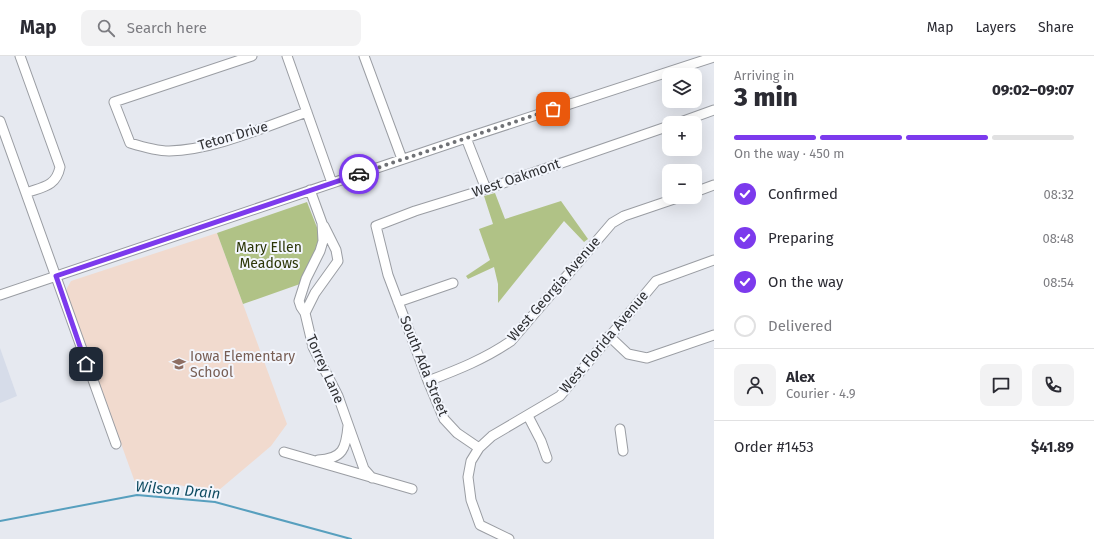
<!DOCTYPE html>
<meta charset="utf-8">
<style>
body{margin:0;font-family:"Fira Sans",sans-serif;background:#f2f2f3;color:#2b2b33;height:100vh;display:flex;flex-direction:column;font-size:15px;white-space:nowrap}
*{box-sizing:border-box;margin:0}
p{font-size:13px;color:#7c7c81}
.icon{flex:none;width:22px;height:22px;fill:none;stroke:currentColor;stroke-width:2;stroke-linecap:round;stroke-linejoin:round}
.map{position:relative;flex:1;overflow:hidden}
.sheet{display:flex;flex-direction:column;background:#fff;width:380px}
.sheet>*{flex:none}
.tools{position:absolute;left:662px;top:12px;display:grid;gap:8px}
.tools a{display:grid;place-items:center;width:40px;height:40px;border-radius:8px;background:#fff;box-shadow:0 4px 16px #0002;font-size:20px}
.pin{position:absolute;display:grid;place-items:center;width:34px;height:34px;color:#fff;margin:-17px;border-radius:8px;box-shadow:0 2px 6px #0006}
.courier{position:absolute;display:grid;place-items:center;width:40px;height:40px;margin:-20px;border:3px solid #7c3aed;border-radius:50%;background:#fff;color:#222;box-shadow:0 1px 5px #0007}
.overview em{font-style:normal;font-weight:800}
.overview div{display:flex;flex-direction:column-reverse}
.overview{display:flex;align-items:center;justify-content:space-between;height:68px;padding:0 20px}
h1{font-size:26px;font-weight:800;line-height:30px}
.bar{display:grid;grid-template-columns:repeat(4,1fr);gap:6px 4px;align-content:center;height:48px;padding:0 20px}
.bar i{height:5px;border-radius:3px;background:#e1e1e2}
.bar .active{background:#7c3aed}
.bar p{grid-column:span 4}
.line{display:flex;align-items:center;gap:10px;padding:0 20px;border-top:1px solid #e1e1e2}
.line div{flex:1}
.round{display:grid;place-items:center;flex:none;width:42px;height:42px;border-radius:8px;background:#f2f2f3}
ol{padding:0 20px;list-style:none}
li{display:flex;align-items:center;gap:12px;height:44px}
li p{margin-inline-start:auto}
li .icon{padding:4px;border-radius:50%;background:#7c3aed;color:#fff;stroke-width:4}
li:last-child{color:#7c7c81}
li i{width:22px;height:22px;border:2px solid #e1e1e2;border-radius:50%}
header{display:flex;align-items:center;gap:24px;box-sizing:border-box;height:56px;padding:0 20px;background:#fff;border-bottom:1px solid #e1e1e2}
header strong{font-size:19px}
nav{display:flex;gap:22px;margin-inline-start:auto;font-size:14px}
.search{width:280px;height:36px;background:#f2f2f3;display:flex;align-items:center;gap:10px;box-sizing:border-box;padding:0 14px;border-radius:8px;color:#7c7c81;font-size:15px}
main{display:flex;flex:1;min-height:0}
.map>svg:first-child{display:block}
.built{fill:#d6dce9}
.education{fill:#f1dace}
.green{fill:#b0c286}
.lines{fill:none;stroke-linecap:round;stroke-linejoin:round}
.stream{stroke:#579fbe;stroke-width:2}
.minor-casing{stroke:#9a9da3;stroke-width:11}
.minor{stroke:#fff;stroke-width:9}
.done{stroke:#6f7175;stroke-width:4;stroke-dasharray:0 7.2}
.route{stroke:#7c3aed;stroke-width:5}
.labels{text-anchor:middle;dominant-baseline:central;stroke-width:4;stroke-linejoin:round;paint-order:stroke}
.street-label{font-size:14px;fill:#2f3033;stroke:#f3f6fd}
.park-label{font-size:14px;fill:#2c3707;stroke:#f3f6fd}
.education-label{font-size:14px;fill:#785e54;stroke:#f3f6fd;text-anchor:start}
.water-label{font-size:15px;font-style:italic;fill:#0e4b61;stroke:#f3f6fd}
</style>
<header>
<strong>Map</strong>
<div class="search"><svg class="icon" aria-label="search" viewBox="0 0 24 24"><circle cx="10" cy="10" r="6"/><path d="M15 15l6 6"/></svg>Search here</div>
<nav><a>Map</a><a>Layers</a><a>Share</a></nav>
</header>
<main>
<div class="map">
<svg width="714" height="483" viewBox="0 0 714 483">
<rect width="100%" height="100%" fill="#e6e9f0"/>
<path class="built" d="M0,292L17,340L0,347Z"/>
<path class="education" d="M217,177L287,368L271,390L219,434H201L175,428L136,429L66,236L67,232L71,225Z"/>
<path class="green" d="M495,137L505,163L561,145L588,183L584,186L564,165L498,247V228L494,211L468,223L466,220L490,204L479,173L493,168L484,140Z
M307,146L318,174L319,189L300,228L243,248L217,177Z"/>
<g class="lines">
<path class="stream" d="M0,465L137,439L215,446L351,483"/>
<g class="minor-casing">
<path id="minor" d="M20,0L60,111C56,131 42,131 26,137
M252,0L114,46L130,87C143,91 156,95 169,95C214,94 264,71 307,56
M287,0L332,127
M364,0L402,103
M0,65L116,388
M678,67L714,54
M466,82L486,133
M310,134L322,167L323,185L320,195L306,223L299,245L301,251L305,257L313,291L338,340L364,413L372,422
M695,136L714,129
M0,239L466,82L714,1
M398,246L453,227
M305,257L315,237L338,205L336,194L324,170
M609,280L628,298L647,302L714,279
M428,325C457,314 485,303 511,285L612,167L624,160L680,141
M528,360L541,385L547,402
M620,373L623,395
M479,392L457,377L444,363L428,325L388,219L376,170L415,155L486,133L669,70
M284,396L412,433
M318,404C343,403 346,392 348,370
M509,483L480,469L471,444L468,421L471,405L479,392L492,380L560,340L656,225L714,204"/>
</g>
<use href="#minor" class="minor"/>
</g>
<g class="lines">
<path class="done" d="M359,118L553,53"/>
<path class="route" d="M86,308L56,220L359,118"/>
</g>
<defs>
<g id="school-bare" transform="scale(1.08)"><path d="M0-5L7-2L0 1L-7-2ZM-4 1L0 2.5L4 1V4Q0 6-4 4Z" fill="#8d6e63" stroke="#f3f6fd" stroke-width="2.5" paint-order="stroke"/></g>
</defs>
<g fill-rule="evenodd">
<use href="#school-bare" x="179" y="308"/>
</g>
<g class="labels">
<g class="street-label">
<text transform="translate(233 80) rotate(-16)">Teton Drive</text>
<text transform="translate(516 122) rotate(-19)">West Oakmont</text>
<text transform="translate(554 233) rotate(-49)">West Georgia Avenue</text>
<text transform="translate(604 286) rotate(-50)">West Florida Avenue</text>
<text transform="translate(424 310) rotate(68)">South Ada Street</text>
<text transform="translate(325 313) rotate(66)">Torrey Lane</text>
</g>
<g class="park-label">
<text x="269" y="191">Mary Ellen<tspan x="269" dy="16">Meadows</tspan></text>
</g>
<g class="education-label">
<text x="190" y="300">Iowa Elementary<tspan x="190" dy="16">School</tspan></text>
</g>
<g class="water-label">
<text transform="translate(178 434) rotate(5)">Wilson Drain</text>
</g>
</g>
</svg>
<div class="tools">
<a><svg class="icon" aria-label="layers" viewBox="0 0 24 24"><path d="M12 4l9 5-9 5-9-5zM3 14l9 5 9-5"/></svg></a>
<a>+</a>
<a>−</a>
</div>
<div class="pin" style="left:553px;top:53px;background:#ea580c"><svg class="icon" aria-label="bag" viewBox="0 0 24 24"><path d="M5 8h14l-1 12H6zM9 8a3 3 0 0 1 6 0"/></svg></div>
<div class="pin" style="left:86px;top:308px;background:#1f2937"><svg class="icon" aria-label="home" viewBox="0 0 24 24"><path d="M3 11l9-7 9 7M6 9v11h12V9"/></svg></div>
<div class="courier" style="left:359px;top:118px"><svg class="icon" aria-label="car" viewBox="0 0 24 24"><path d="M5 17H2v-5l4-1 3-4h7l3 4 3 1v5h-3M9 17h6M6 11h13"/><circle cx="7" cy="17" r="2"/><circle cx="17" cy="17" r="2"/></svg></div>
</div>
<section class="sheet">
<div class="overview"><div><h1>3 min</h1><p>Arriving in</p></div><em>09:02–09:07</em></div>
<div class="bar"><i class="active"></i><i class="active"></i><i class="active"></i><i></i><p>On the way · 450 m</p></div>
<ol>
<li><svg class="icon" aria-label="check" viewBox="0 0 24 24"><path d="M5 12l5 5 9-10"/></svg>Confirmed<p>08:32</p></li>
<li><svg class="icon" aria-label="check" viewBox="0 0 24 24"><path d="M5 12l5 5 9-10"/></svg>Preparing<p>08:48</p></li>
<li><svg class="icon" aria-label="check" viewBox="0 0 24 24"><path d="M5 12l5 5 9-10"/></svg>On the way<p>08:54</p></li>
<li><i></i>Delivered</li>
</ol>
<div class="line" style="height:72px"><a class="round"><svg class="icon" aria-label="person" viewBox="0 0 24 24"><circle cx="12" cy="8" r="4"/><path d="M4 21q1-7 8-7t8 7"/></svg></a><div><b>Alex</b><p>Courier · 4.9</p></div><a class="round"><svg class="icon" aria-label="chat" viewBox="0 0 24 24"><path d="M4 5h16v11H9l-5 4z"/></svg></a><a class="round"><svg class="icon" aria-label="phone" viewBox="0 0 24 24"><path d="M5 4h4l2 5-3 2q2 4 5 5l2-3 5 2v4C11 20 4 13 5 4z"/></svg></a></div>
<div class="line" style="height:52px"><div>Order #1453</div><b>$41.89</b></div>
</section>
</main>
